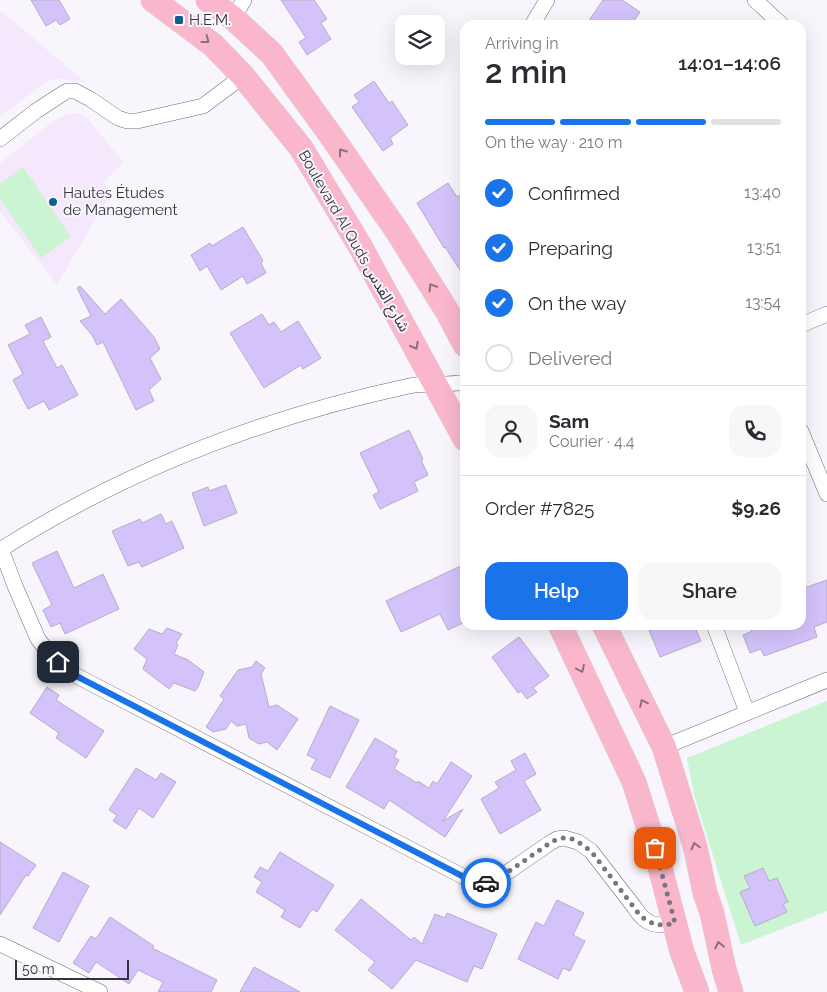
<!DOCTYPE html>
<meta charset="utf-8">
<style>
body{margin:0;font-family:Raleway,"Noto Sans Arabic",sans-serif;background:#f7f7f7;color:#2b2b33;height:100vh;display:flex;flex-direction:column;font-size:19px;white-space:nowrap}
*{box-sizing:border-box;margin:0}
p{font-size:16px;color:#7c7c81}
.icon{flex:none;width:28px;height:28px;fill:none;stroke:currentColor;stroke-width:2;stroke-linecap:round;stroke-linejoin:round}
.map{position:relative;flex:1;overflow:hidden}
.details{position:absolute;left:460px;top:20px;width:346px;height:610px;display:flex;flex-direction:column;background:#fff;border-radius:15px;box-shadow:0 5px 20px #0002}
.details>*{flex:none}
.fabs{position:absolute;left:395px;top:15px;display:grid;gap:10px}
.fabs a{display:grid;place-items:center;width:50px;height:50px;border-radius:10px;background:#fff;box-shadow:0 5px 20px #0002;font-size:25px}
.scale{position:absolute;left:15px;bottom:12px;width:114px;box-sizing:border-box;padding-left:5px;border:2px solid #35313d;border-top:0;font-size:14px;line-height:18px;white-space:nowrap;color:#35313d;-webkit-text-stroke:4px #f8f6fc;paint-order:stroke}
.pin{position:absolute;display:grid;place-items:center;width:42px;height:42px;color:#fff;margin:-21px;border-radius:10px;box-shadow:0 2px 8px #0006}
.courier{position:absolute;display:grid;place-items:center;width:50px;height:50px;margin:-25px;border:4px solid #1a73e8;border-radius:50%;background:#fff;color:#222;box-shadow:0 1px 6px #0007}
.summary em{font-style:normal;font-weight:600}
.summary div{display:flex;flex-direction:column-reverse}
.summary{display:flex;align-items:center;justify-content:space-between;height:85px;padding:0 25px}
h1{font-size:32px;font-weight:600;line-height:38px}
.bar{display:grid;grid-template-columns:repeat(4,1fr);gap:8px 5px;align-content:center;height:60px;padding:0 25px}
.bar i{height:6px;border-radius:4px;background:#e1e1e2}
.bar .selected{background:#1a73e8}
.bar p{grid-column:span 4}
.line{display:flex;align-items:center;gap:12px;padding:0 25px;border-top:1px solid #e1e1e2}
.line div{flex:1}
.round{display:grid;place-items:center;flex:none;width:52px;height:52px;border-radius:15px;background:#f7f7f7}
ol{padding:0 25px;list-style:none}
li{display:flex;align-items:center;gap:15px;height:55px}
li p{margin-inline-start:auto}
li .icon{padding:5px;border-radius:50%;background:#1a73e8;color:#fff;stroke-width:4}
li:last-child{color:#7c7c81}
li i{width:28px;height:28px;border:2px solid #e1e1e2;border-radius:50%}
.primary-button{display:flex;gap:10px;margin-top:auto;padding:10px 25px}
.primary-button a{flex:1;height:58px;border-radius:15px;background:#1a73e8;color:#fff;font-size:20px;font-weight:600;line-height:58px;text-align:center}
.primary-button a+a{background:#f7f7f7;color:#2b2b33}
.map>svg:first-child{display:block}
.education{fill:#f5e8fc}
.green{fill:#caf4d2;fill-rule:evenodd}
.building{fill:#d4c3fb;stroke:#b5adc8}
.lines{fill:none;stroke-linecap:round;stroke-linejoin:round}
.minor-casing{stroke:#706982;stroke-width:16}
.primary-casing{stroke:#d3d2d4;stroke-width:25}
.minor{stroke:#fff;stroke-width:15}
.primary{stroke:#fab7cc;stroke-width:24}
.oneway{stroke:#8e6d7d}
.done{stroke:#797680;stroke-width:5;stroke-dasharray:0 9}
.route{stroke:#1a73e8;stroke-width:6}
.poi-dot{fill:#135c90;stroke:#f8f6fc;stroke-width:2}
.labels{text-anchor:middle;dominant-baseline:central;stroke-width:4;stroke-linejoin:round;paint-order:stroke}
.poi-label{font-size:15px;fill:#35313d;stroke:#f8f6fc;text-anchor:start}
.street-label{font-size:15px;fill:#35313d;stroke:#f8f6fc}
</style>
<div class="map">
<svg width="827" height="992" viewBox="0 0 827 992">
<rect width="100%" height="100%" fill="#f8f6fc"/>
<path class="education" d="M0,10L85,82L61,79L53,80L44,83L0,117Z
M76,113L85,115L123,162L104,183L111,193L57,285L0,211V163L55,120L65,115Z"/>
<path class="green" d="M23,167L71,237L41,258L0,199V184Z
M827,701V911L741,945L694,795L687,758ZM763,868L769,881L777,878L788,901L783,904L787,912L755,926L740,893L750,888L745,876Z"/>
<path class="building" d="M31,0H59L70,19L60,25L56,20L46,26Z
M281,0H314L327,19L321,23L331,39L307,55L299,42L306,38Z
M603,0H622L640,12L631,25H586Z
M374,81L389,103L392,101L408,125L390,138L393,144L383,151L352,107L359,102L354,95Z
M448,183L457,197L461,195L465,202V278L445,247L444,248L417,203Z
M243,227L263,261L261,263L266,273L247,284L243,276L221,290L207,266L200,271L191,255L210,243L212,246Z
M80,286L105,314L121,299L154,337L160,349L150,358L161,379L149,390L154,401L136,410L103,342L97,345L92,335L80,321L91,316L77,288Z
M262,314L269,325L274,322L281,332L298,321L321,358L303,369L301,365L264,388L230,333Z
M41,317L51,337L43,341L57,368L62,365L78,395L49,410L44,401L28,409L13,380L23,374L8,345L30,334L25,325Z
M409,430L423,459L421,460L428,475L414,482L418,491L380,509L373,495L379,492L360,453Z
M226,485L237,513L204,526L192,493L208,487L209,491Z
M161,514L166,524L172,521L184,548L142,567L139,562L128,566L112,531L140,519L142,523Z
M57,551L74,588L103,574L119,609L65,634L60,623L51,627L43,610L52,605L32,563Z
M465,564V622L448,630L440,614L401,632L386,601Z
M827,580V622L814,627L817,637L764,656L761,649L750,653L743,635L752,631L750,625H801V589Z
M647,625H694L701,641L660,657Z
M167,628L182,634L176,643L178,645L174,654L188,660L204,672L198,687L195,691L174,683L169,689L143,669L147,659L134,649L149,629L162,634Z
M519,637L549,676L533,688L537,692L527,699L521,691L518,693L492,657Z
M256,661L265,668L261,674L269,707L277,705L298,719L277,750L267,742L259,744L249,738L246,724L237,726L231,721L226,729L213,732L206,727L224,699L220,696L238,670L252,667Z
M47,687L59,695L56,700L104,731L86,758L56,738L59,733L30,713Z
M330,706L359,720L330,778L311,769L316,759L307,755Z
M375,738L397,751L394,757L399,760L394,769L417,783L418,781L429,788L433,781L437,784L451,762L472,776L443,821L463,809L445,837L389,800L384,809L346,787Z
M525,753L536,774L524,781L541,810L500,834L481,799L499,788L495,782L516,770L511,761Z
M136,768L156,780L161,773L176,782L153,818L139,808L126,829L113,821L117,815L109,810Z
M0,842L36,865L28,876L26,875L0,915Z
M280,852L334,885L317,912L312,909L300,928L281,917L285,910L256,892L262,882L254,877L260,867L268,871Z
M763,868L769,881L777,878L788,902L783,904L787,912L755,926L740,892L750,888L744,876Z
M63,872L89,886L59,942L33,928Z
M361,899L411,940L414,937L422,944L435,914L445,918L447,913L497,934L482,969L474,966L467,982L416,960L392,989L368,970L375,962L335,930Z
M557,900L584,913L573,935L585,941L570,971L563,968L558,979L518,959L536,922L544,926Z
M110,917L154,946L152,948L217,980L211,992H158L163,982L138,970L129,984L96,962L89,973L73,963L91,936L96,939Z
M254,967L300,992H240Z"/>
<g class="lines">
<g class="minor-casing">
<path id="minor" d="M755,0L782,25
M233,18L244,0
M532,25L547,0
M0,139L36,111L59,96L67,91H75L90,99L118,118L127,121H137L203,106L243,76
M801,325L827,314
M801,431L827,494
M1,549L15,586L38,639L48,652L58,662L71,673L466,878L480,883H486L491,881L502,876L550,843L557,839L564,838L578,842L591,851L635,908C645,924 656,928 675,923
M0,550C124,471 265,417 409,386C427,382 446,386 465,382
M714,625L747,712
M664,747L827,680
M0,944L100,992"/>
</g>
<g class="primary-casing">
<path id="primary" d="M153,0L213,45L243,76L301,148L360,246L465,439
M208,0L233,18L272,54L332,137L397,231L447,311L465,345
M560,625L634,782L655,848L682,952L697,992
M604,625L664,747L695,846L705,893L712,913L724,969L731,992"/>
</g>
<use href="#minor" class="minor"/>
<use href="#primary" class="primary"/>
</g>
<defs><path id="oneway-chevron" d="M-2-3.5L2.5 0L-2 3.5" fill="none" stroke-width="1.6" stroke-linecap="round" stroke-linejoin="round" transform="scale(1.25)"/></defs>
<g class="oneway">
<use href="#oneway-chevron" transform="translate(206 40) rotate(37)"/>
<use href="#oneway-chevron" transform="translate(342 152) rotate(-125)"/>
<use href="#oneway-chevron" transform="translate(432 287) rotate(-122)"/>
<use href="#oneway-chevron" transform="translate(415 346) rotate(62)"/>
<use href="#oneway-chevron" transform="translate(581 669) rotate(65)"/>
<use href="#oneway-chevron" transform="translate(643 703) rotate(-116)"/>
<use href="#oneway-chevron" transform="translate(695 846) rotate(-105)"/>
<use href="#oneway-chevron" transform="translate(719 945) rotate(-102)"/>
</g>
<g class="lines">
<path class="done" d="M486,883L502,876L550,843L557,839L564,838L572,839L578,842L591,851L639,914C650,925 660,927 675,923L655,848"/>
<path class="route" d="M58,662L71,673L82,679L466,878L480,883H486"/>
</g>
<g class="poi-dot">
<rect x="174" y="15" width="10" height="10" rx="2.5"/>
<circle cx="53" cy="202" r="5"/>
</g>
<g class="labels">
<g class="poi-label">
<text x="189" y="20">H.E.M.</text>
<text x="63" y="193">Hautes Études<tspan x="63" dy="17">de Management</tspan></text>
</g>
<g class="street-label">
<text transform="translate(354 241) rotate(60)">Boulevard Al Quds شارع القدس</text>
</g>
</g>
</svg>
<div class="fabs">
<a><svg class="icon" aria-label="layers" viewBox="0 0 24 24"><path d="M12 4l9 5-9 5-9-5zM3 14l9 5 9-5"/></svg></a>
</div>
<div class="scale">50 m</div>
<div class="pin" style="left:655px;top:848px;background:#ea580c"><svg class="icon" aria-label="bag" viewBox="0 0 24 24"><path d="M5 8h14l-1 12H6zM9 8a3 3 0 0 1 6 0"/></svg></div>
<div class="pin" style="left:58px;top:662px;background:#1f2937"><svg class="icon" aria-label="home" viewBox="0 0 24 24"><path d="M3 11l9-7 9 7M6 9v11h12V9"/></svg></div>
<div class="courier" style="left:486px;top:883px"><svg class="icon" aria-label="car" viewBox="0 0 24 24"><path d="M5 17H2v-5l4-1 3-4h7l3 4 3 1v5h-3M9 17h6M6 11h13"/><circle cx="7" cy="17" r="2"/><circle cx="17" cy="17" r="2"/></svg></div>
<section class="details">
<div class="summary"><div><h1>2 min</h1><p>Arriving in</p></div><em>14:01–14:06</em></div>
<div class="bar"><i class="selected"></i><i class="selected"></i><i class="selected"></i><i></i><p>On the way · 210 m</p></div>
<ol>
<li><svg class="icon" aria-label="check" viewBox="0 0 24 24"><path d="M5 12l5 5 9-10"/></svg>Confirmed<p>13:40</p></li>
<li><svg class="icon" aria-label="check" viewBox="0 0 24 24"><path d="M5 12l5 5 9-10"/></svg>Preparing<p>13:51</p></li>
<li><svg class="icon" aria-label="check" viewBox="0 0 24 24"><path d="M5 12l5 5 9-10"/></svg>On the way<p>13:54</p></li>
<li><i></i>Delivered</li>
</ol>
<div class="line" style="height:90px"><a class="round"><svg class="icon" aria-label="person" viewBox="0 0 24 24"><circle cx="12" cy="8" r="4"/><path d="M4 21q1-7 8-7t8 7"/></svg></a><div><b>Sam</b><p>Courier · 4.4</p></div><a class="round"><svg class="icon" aria-label="phone" viewBox="0 0 24 24"><path d="M5 4h4l2 5-3 2q2 4 5 5l2-3 5 2v4C11 20 4 13 5 4z"/></svg></a></div>
<div class="line" style="height:65px"><div>Order #7825</div><b>$9.26</b></div>
<div class="primary-button"><a>Help</a><a>Share</a></div>
</section>
</div>
